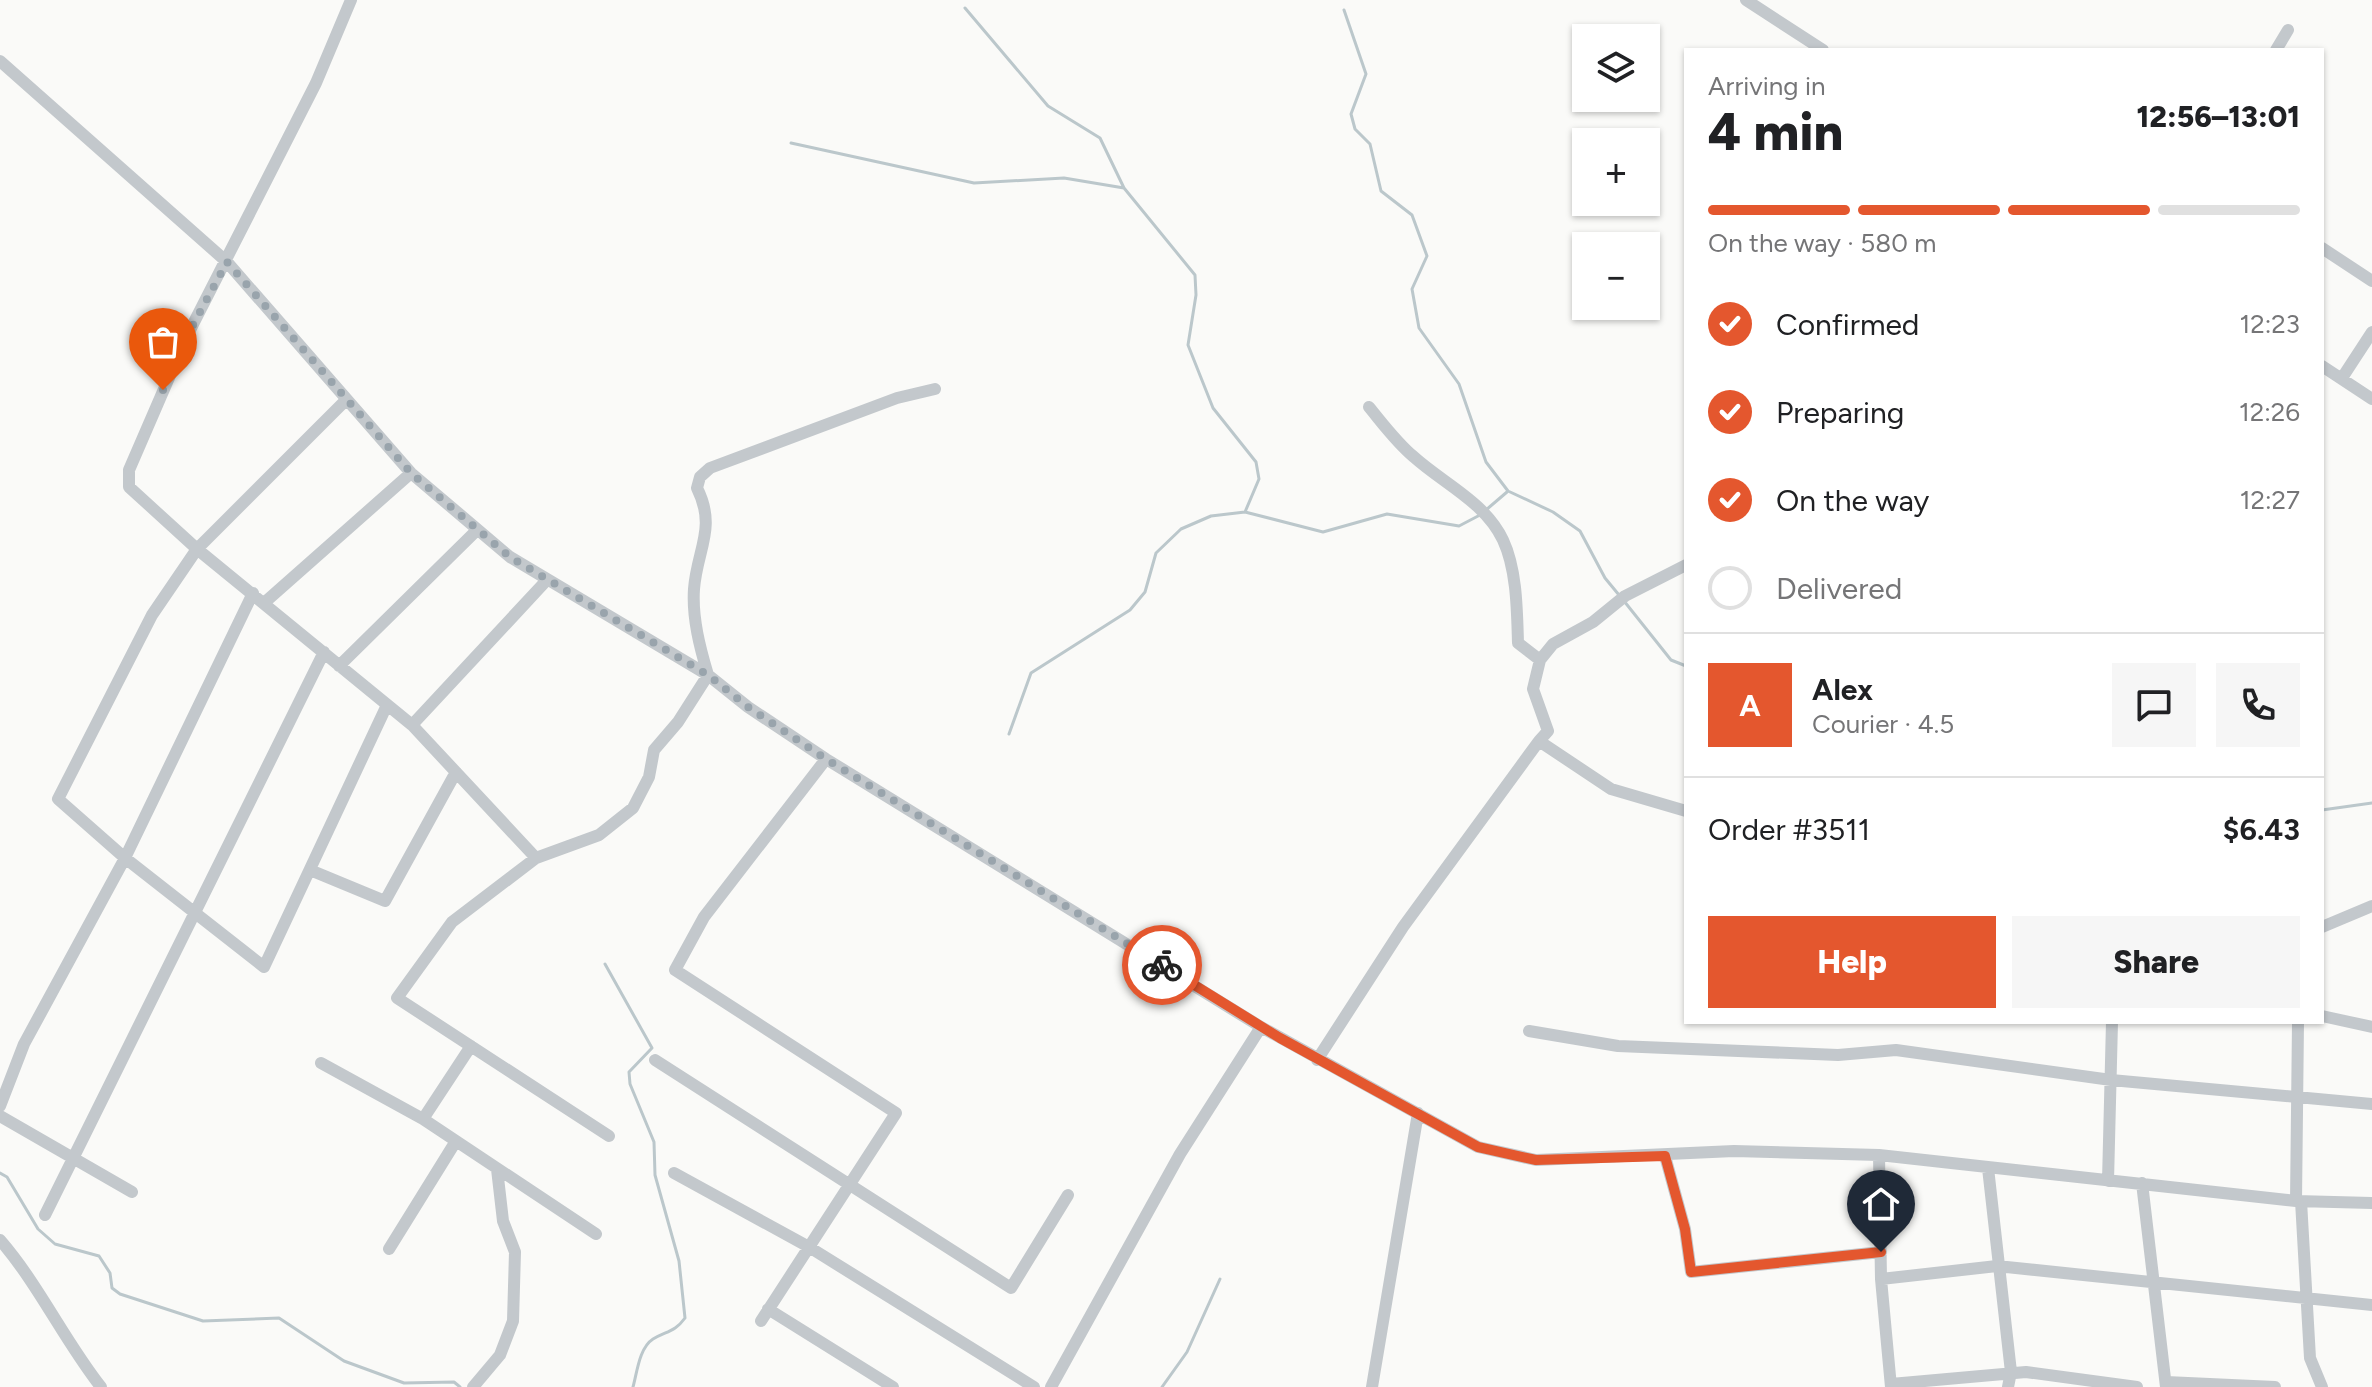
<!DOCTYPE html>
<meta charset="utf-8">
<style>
body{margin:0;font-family:Figtree,sans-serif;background:#f6f6f6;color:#202124;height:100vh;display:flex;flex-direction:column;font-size:30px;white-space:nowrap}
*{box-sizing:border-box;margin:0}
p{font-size:26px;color:#757577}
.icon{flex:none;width:44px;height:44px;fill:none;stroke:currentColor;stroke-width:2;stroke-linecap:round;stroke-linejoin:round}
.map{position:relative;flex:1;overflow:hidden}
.drawer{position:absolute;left:1684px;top:48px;width:640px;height:976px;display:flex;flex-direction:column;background:#fff;border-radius:0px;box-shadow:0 2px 6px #0004}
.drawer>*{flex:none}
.tools{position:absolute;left:1572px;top:24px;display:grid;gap:16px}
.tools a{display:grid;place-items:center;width:88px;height:88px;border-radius:0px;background:#fff;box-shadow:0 2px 6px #0004;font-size:40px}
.pin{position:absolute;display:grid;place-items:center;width:68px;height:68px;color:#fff;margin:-82px -34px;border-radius:50% 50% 50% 0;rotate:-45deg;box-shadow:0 0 8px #0007}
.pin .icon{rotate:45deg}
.courier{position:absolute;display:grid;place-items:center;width:80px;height:80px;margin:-40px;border:6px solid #e4572e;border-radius:50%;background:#fff;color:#222;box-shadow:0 2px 10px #0007}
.overview em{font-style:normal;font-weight:800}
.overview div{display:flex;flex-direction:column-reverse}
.overview{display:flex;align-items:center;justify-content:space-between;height:136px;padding:0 24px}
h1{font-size:52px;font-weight:800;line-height:60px}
.bar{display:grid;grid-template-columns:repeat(4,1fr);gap:12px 8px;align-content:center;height:96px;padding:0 24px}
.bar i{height:10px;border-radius:6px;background:#e0e0e0}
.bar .on{background:#e4572e}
.bar p{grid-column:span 4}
.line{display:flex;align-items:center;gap:20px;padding:0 24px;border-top:2px solid #e0e0e0}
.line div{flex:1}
.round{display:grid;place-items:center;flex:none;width:84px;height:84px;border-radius:0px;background:#f6f6f6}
ol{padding:0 24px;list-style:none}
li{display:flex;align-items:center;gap:24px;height:88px}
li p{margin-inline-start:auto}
li .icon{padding:8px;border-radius:50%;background:#e4572e;color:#fff;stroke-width:4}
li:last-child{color:#757577}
li i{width:44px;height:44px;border:4px solid #e0e0e0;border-radius:50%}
.primary-button{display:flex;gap:16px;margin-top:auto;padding:16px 24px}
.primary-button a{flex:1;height:92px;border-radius:0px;background:#e4572e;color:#fff;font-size:32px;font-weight:800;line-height:92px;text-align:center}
.primary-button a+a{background:#f6f6f6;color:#202124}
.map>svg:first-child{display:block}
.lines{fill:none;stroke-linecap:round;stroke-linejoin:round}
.stream{stroke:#bbc7cb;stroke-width:3}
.minor{stroke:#c3c8cc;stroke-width:12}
.done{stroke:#99a4ac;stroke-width:8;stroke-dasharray:0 14.4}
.route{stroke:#e4572e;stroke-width:10}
</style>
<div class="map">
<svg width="2372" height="1387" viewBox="0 0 2372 1387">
<rect width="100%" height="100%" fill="#fafaf8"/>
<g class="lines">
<path class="stream" d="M965,8L1048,106L1100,138L1124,188L1195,275L1196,295L1188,345L1213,408L1256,462L1259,479L1245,512
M1344,10L1366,74L1351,114L1355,129L1370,144L1381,191L1412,215L1427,256L1412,289L1419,328L1459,384L1486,462L1508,491L1553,512L1580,531L1605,578L1619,595
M791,143L974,183L1064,178L1124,188
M1486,510L1507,492
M1624,601L1671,660L1686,666
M1009,734L1031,673L1130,610L1145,592L1156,553L1181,529L1211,516L1245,512L1323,532L1387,514L1459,526L1480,515
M2322,810L2372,803
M605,964L652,1048L629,1072L630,1084L654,1142L655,1175L679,1261L685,1318C675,1332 666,1331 653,1339C639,1348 637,1373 633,1387
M0,1173L7,1177L38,1229L55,1244L99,1256L110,1273L112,1288L120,1294L203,1321L279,1318L344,1361L404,1383L454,1382L460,1387
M1162,1387L1187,1352L1220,1279"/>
<path class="minor" d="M351,0L316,83L187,336L129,470V487L197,549L412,725L536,858
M1746,0L1823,50
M2276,50L2288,30
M0,61L227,262L411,473L510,557L708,675L748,707L826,759L1261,1027L1478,1147L1536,1160L1734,1151L1879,1155L2296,1201L2372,1203
M2322,248L2372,281
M2322,366L2372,399
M2342,378L2372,332
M346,400L197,549L152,615L58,799L125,858L264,967L387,705
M1369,407C1383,424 1397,443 1414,457C1444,484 1485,502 1503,540C1517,570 1517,611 1518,643L1540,660L1533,689L1548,731L1539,741
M264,603L411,473
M1540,660L1553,644L1593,622L1625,596L1686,565
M339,666L476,531
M412,725L546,581
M310,870L385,901L456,772
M2322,927L2372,906
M2322,1016L2372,1027
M1529,1031L1618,1046L1838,1055L1896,1050L2111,1080L2372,1104
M655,1060L1011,1288L1068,1195
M1317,1060L1403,927L1539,741L1611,789L1686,811
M321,1063L423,1119L596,1234
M0,1106L24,1044L125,858L253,593
M0,1116L132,1192
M423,1119L471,1046
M609,1136L397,998L452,922L536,858L599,835L633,808L649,777L654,750L678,722L708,675C700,648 692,618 694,589C697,549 717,528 697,488L700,477L710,468L897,398L935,389
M1879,1155L1881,1279L1891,1387
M1665,1156L1685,1229L1691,1272L1881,1252
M1988,1168L2011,1372L2008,1387
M674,1173L809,1247L1034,1387
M2108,1181L2112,1022
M2142,1183L2166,1387
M2296,1201L2298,1022
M2301,1201L2310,1358L2322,1387
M45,1215L324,652
M0,1240C39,1285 64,1340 101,1387
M389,1249L456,1141
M1881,1279L1997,1266L2372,1305
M768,1309L893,1387
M761,1321L896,1113L675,970L704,917L826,759
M2166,1382L2275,1387
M1891,1384L2026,1372L2137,1387
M473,1387L500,1355L513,1321L515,1252L503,1221L497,1169
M1051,1387L1180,1154L1261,1027
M1372,1387L1418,1113"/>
</g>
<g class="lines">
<path class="done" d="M163,390L187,336L227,262L411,473L510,557L708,675L748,707L826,759L1162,965"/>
<path class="route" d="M1162,965L1280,1038L1478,1147L1536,1160L1665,1156L1685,1229L1691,1272L1881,1252"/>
</g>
</svg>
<div class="tools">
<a><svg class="icon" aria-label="layers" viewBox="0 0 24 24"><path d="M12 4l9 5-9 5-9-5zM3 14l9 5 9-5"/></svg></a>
<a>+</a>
<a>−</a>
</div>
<div class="pin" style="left:163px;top:390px;background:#ea580c"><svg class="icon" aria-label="bag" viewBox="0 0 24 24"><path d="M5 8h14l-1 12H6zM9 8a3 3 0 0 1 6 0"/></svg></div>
<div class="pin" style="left:1881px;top:1252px;background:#1f2937"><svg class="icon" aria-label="home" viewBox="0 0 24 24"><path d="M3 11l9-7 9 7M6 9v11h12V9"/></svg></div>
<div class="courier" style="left:1162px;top:965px"><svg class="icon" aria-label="bike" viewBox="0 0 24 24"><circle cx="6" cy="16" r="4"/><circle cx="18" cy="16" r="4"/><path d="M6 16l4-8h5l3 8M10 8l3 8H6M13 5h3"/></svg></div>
<section class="drawer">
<div class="overview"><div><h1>4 min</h1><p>Arriving in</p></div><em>12:56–13:01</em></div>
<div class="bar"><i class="on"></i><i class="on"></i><i class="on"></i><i></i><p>On the way · 580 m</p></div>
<ol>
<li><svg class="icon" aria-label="check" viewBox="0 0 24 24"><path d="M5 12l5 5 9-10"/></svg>Confirmed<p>12:23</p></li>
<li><svg class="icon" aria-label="check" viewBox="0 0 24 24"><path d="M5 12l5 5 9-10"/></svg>Preparing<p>12:26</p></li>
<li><svg class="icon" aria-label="check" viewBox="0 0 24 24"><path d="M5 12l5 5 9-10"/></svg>On the way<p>12:27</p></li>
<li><i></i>Delivered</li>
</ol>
<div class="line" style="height:144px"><b class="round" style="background:#e4572e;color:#fff">A</b><div><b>Alex</b><p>Courier · 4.5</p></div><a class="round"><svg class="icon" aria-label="chat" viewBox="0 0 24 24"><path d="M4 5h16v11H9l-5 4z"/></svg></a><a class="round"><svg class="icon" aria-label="phone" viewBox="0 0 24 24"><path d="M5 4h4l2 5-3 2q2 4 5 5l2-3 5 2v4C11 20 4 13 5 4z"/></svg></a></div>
<div class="line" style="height:104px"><div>Order #3511</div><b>$6.43</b></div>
<div class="primary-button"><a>Help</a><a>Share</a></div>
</section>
</div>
